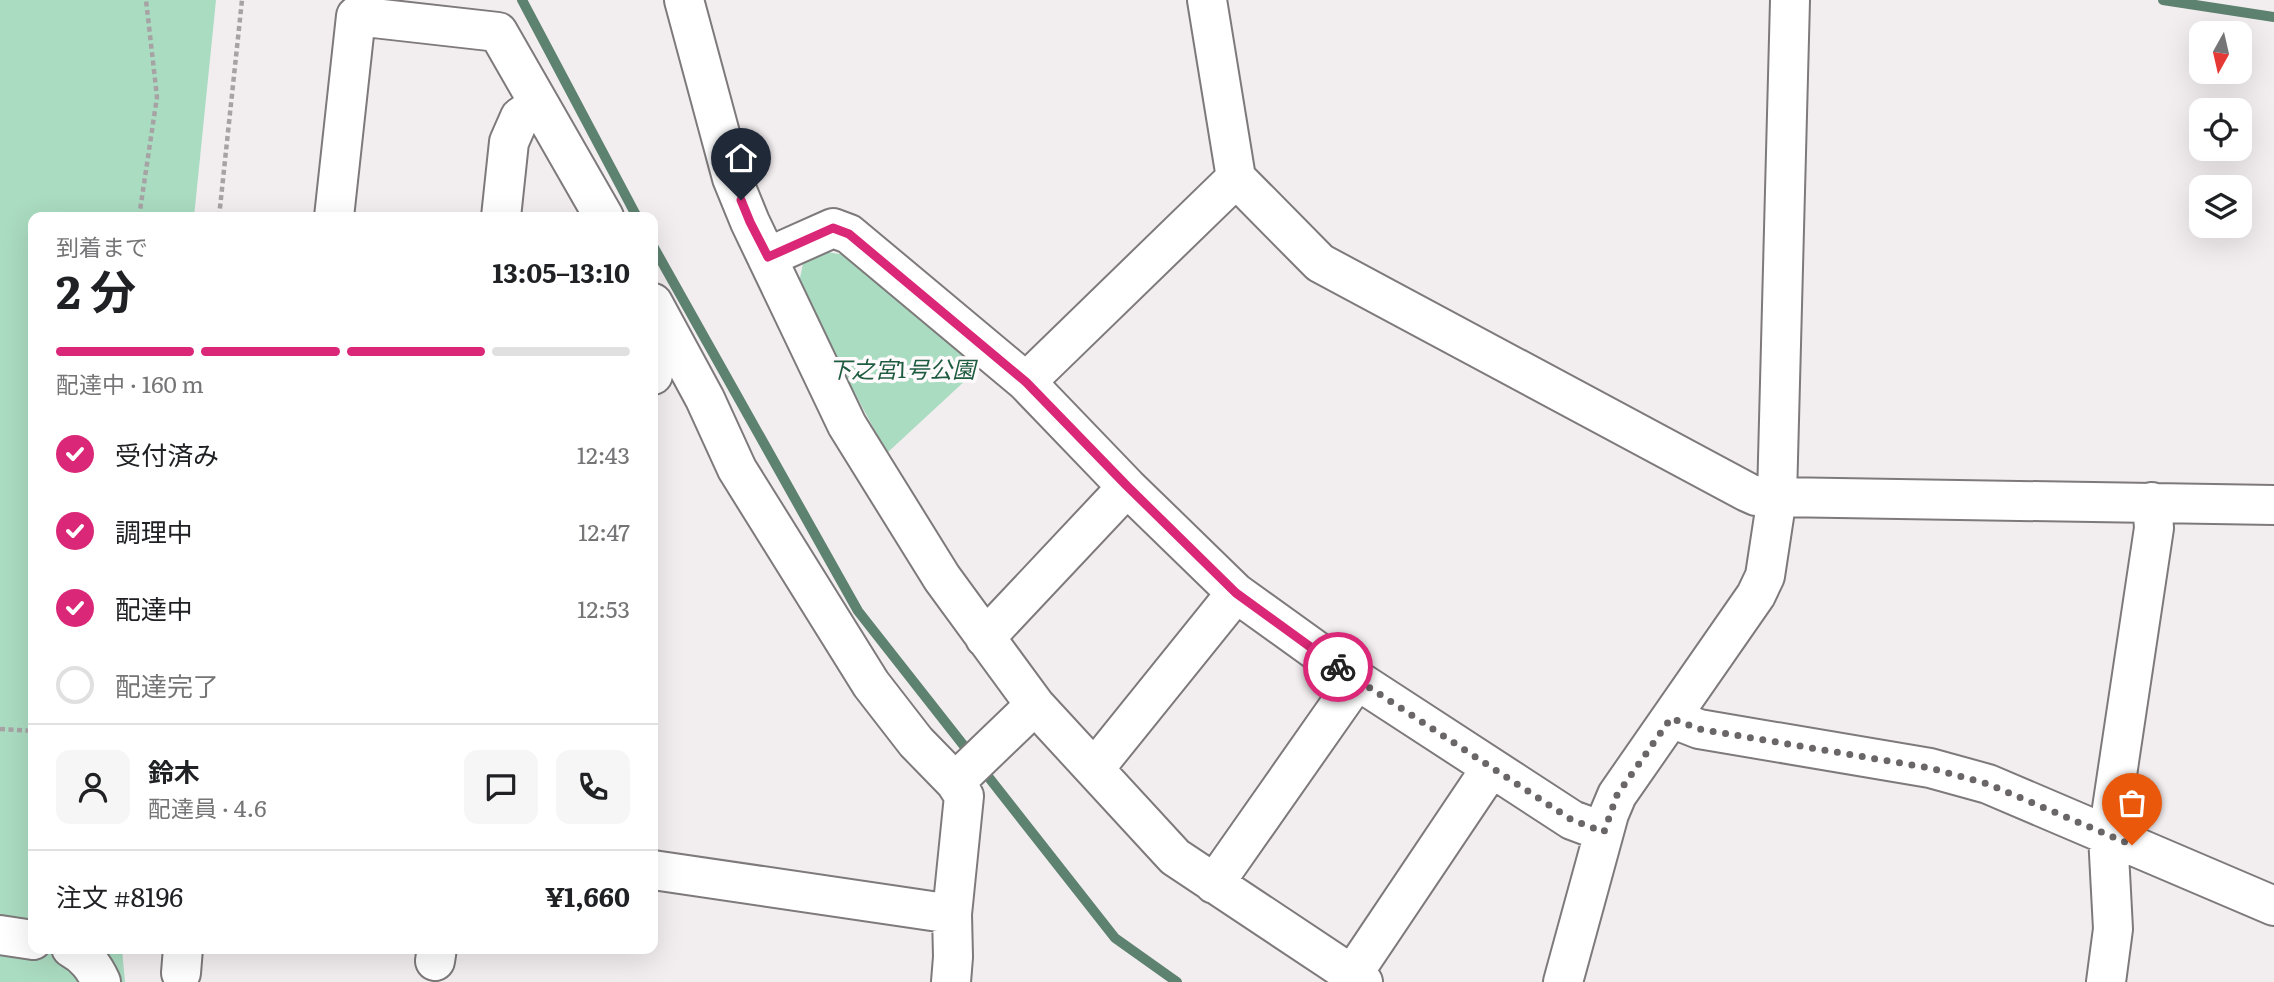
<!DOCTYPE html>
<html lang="ja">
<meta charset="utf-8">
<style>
body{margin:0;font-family:Literata,"Noto Sans JP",serif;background:#f6f6f6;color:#202124;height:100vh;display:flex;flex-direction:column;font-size:26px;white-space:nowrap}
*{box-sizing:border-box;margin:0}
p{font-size:23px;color:#757577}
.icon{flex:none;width:38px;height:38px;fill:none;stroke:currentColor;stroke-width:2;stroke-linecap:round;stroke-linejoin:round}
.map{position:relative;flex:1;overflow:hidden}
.drawer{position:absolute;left:28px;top:212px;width:630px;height:742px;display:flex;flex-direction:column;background:#fff;border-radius:14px;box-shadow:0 7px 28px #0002}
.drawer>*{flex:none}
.needle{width:46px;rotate:188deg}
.buttons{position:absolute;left:2189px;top:21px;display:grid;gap:14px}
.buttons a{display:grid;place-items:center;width:63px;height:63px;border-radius:14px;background:#fff;box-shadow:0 7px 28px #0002;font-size:35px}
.pin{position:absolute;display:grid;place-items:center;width:60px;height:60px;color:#fff;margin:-72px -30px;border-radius:50% 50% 50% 0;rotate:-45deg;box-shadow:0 0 7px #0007}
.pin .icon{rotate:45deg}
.courier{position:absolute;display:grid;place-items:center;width:70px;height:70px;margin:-35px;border:5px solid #db2777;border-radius:50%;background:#fff;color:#222;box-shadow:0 2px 9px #0007}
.head em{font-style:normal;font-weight:700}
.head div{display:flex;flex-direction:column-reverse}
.head{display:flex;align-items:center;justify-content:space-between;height:119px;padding:0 28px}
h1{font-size:46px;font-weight:700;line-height:52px}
.bar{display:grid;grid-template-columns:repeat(4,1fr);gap:10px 7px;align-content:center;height:84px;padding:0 28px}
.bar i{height:9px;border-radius:5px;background:#e0e0e0}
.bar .current{background:#db2777}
.bar p{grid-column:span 4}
.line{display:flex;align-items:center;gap:18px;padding:0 28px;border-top:2px solid #e0e0e0}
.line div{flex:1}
.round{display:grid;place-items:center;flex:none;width:74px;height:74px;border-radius:14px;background:#f6f6f6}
ol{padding:0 28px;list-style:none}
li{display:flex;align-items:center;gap:21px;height:77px}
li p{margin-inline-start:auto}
li .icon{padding:7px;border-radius:50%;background:#db2777;color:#fff;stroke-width:4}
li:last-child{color:#757577}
li i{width:38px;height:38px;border:4px solid #e0e0e0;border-radius:50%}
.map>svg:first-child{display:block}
.green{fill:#aadcc1}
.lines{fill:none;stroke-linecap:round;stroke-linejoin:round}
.stream{stroke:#5e8270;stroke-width:10}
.minor-casing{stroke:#7e797b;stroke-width:42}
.path{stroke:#a7a3a5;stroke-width:4.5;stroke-dasharray:5 3.5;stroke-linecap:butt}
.minor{stroke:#fff;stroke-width:38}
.done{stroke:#6a6668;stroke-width:7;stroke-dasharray:0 12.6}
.route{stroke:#db2777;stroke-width:9}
.labels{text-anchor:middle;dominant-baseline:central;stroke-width:7;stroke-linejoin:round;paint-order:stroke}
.park-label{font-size:23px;font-style:italic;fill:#1e5c40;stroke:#fffbfd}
</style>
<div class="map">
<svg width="2274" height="982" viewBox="0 0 2274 982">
<rect width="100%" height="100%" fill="#f2edef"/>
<path class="green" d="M0,0H216L194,217H33V948L122,949L125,982H0Z
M813,250L846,255L981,366L887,453L798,288L804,258Z"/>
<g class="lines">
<path class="stream" d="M522,0L637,217
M2163,0L2274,17
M653,246L858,611L1115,938L1177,982"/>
<g class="minor-casing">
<path id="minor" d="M684,0L732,178L750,222L847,425L942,578L1035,705L1175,857L1363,982
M1207,0L1236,178L1320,263L1747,492L1756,496L1777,497L2274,505
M334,217L356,16L498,32L604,217
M501,217L509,142L520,117L539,104
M768,257L833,228L849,234L1026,382L1127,487L1236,593L1357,680L1572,820L1604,832
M653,303L705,399L737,469L871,684L916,742L955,782L964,796L952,914L953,957L951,982
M653,375L654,369L673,343
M1026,382L1236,178
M985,638L1127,487
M1671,718L1699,729L1930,768L1988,784L2274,906
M1095,768L1236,593
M955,782L1035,705
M653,870L952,914
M1214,884L1357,680
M0,935L33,940
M71,948C86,956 94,967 101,982
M435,961L437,948
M181,973L183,948
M1352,975L1491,768
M1563,982L1609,814L1617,795L1756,595L1765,576L1777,497L1790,0
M2106,982L2113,929L2108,835L2154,528L2152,502"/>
</g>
<path class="path" d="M139,217L157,97L146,0
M219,217L242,0
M0,729L33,731"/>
<use href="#minor" class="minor"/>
</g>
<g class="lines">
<path class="done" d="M1338,667L1572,820L1604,832L1617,795L1671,718L1699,729L1930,768L1988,784L2132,845"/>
<path class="route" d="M741,200L750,222L768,257L833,228L849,234L1026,382L1127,486L1236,593L1338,667"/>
</g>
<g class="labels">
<g class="park-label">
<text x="902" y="368">下之宮1号公園</text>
</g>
</g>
</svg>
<div class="buttons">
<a><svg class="needle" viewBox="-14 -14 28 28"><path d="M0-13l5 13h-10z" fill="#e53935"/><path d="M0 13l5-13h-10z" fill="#757577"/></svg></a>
<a><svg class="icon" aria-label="locate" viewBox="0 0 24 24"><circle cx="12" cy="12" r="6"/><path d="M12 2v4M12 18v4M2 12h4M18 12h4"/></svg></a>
<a><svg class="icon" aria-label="layers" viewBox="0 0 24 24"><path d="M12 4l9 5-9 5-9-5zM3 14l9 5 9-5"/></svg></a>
</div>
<div class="pin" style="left:2132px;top:845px;background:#ea580c"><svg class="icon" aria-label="bag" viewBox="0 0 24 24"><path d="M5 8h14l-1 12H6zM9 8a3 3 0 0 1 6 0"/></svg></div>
<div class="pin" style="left:741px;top:200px;background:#1f2937"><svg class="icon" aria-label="home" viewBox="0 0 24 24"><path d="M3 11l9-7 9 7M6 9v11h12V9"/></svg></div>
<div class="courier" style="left:1338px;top:667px"><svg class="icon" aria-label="bike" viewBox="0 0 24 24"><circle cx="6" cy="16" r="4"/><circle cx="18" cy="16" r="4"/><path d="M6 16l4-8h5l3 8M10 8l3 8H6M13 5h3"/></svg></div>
<section class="drawer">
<div class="head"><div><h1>2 分</h1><p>到着まで</p></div><em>13:05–13:10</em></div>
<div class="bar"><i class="current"></i><i class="current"></i><i class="current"></i><i></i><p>配達中 · 160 m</p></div>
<ol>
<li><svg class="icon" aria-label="check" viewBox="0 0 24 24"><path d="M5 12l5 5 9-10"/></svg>受付済み<p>12:43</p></li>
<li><svg class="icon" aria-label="check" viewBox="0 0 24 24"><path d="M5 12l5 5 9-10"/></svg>調理中<p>12:47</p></li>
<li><svg class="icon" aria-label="check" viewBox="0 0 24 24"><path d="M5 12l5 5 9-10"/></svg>配達中<p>12:53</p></li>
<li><i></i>配達完了</li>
</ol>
<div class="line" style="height:126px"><a class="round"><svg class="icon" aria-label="person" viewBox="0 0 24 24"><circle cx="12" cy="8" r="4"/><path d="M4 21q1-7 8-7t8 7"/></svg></a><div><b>鈴木</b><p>配達員 · 4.6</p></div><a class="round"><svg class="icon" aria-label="chat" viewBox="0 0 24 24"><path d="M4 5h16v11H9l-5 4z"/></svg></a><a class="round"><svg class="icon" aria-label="phone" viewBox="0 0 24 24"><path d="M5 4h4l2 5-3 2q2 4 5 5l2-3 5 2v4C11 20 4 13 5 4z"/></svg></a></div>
<div class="line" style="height:91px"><div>注文 #8196</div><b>¥1,660</b></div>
</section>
</div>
